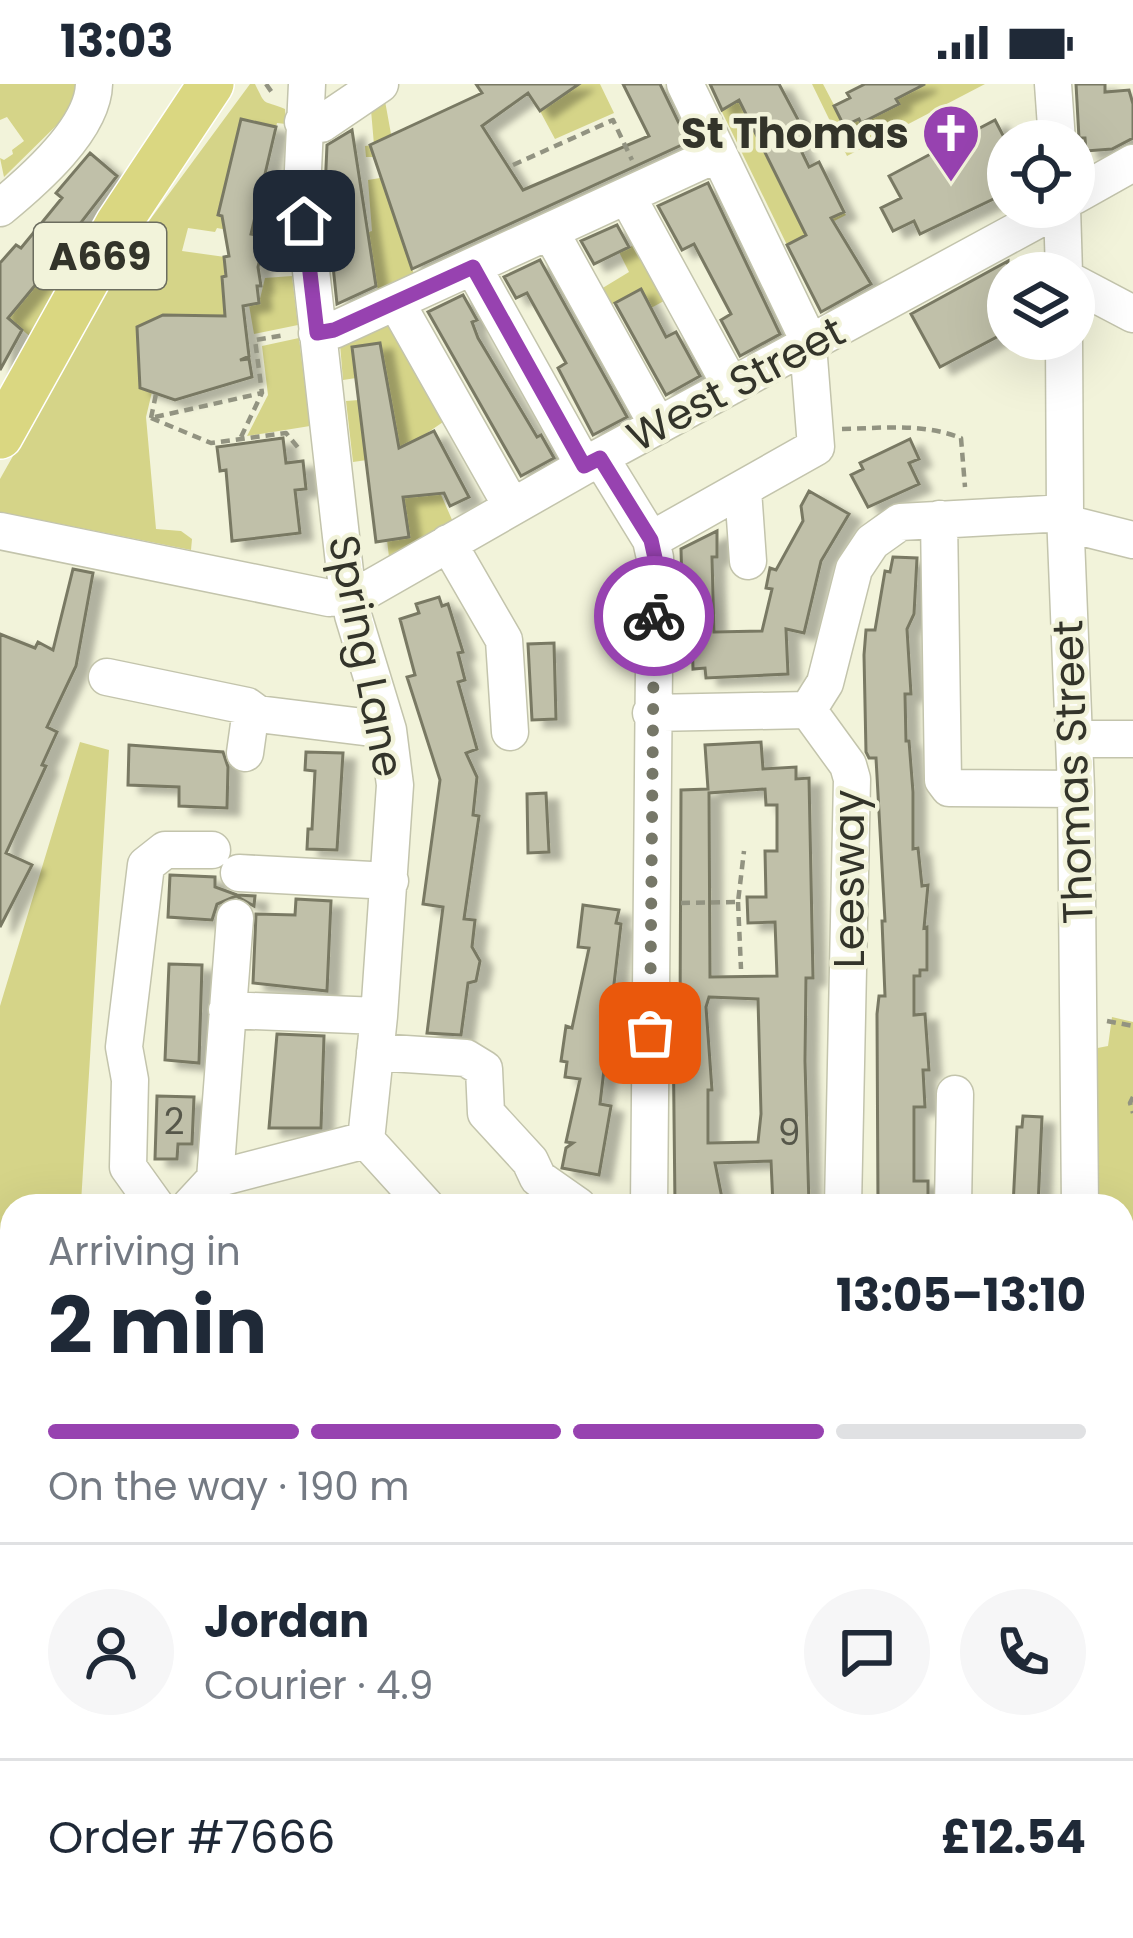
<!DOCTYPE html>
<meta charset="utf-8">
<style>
body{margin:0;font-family:Poppins,sans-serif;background:#f6f6f7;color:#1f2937;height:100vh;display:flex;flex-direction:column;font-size:45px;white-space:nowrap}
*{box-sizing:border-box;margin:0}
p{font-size:39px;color:#747a83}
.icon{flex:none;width:66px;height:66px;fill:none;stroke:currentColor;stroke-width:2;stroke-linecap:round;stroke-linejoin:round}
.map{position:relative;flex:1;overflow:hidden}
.side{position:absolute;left:0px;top:1110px;width:1134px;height:744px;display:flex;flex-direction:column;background:#fff;border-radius:36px 36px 0 0;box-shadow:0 12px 48px #0002}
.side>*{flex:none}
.fabs{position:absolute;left:987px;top:36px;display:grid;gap:24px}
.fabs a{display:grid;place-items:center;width:108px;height:108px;border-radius:50%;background:#fff;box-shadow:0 12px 48px #0002;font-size:60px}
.pin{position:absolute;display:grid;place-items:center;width:102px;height:102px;color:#fff;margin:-51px;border-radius:24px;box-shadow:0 6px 18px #0006}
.courier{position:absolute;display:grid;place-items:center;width:120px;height:120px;margin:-60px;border:9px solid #9742b0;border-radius:50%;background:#fff;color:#222;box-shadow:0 3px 15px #0007}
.headline em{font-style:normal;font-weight:700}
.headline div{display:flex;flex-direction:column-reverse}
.headline{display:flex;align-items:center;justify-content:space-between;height:204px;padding:0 48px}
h1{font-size:78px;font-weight:700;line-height:90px}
.bar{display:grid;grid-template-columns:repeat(4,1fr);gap:18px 12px;align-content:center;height:144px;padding:0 48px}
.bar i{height:15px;border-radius:9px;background:#e0e1e3}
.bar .active{background:#9742b0}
.bar p{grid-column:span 4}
.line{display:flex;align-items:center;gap:30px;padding:0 48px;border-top:3px solid #e0e1e3}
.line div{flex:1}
.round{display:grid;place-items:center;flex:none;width:126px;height:126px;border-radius:63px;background:#f6f6f7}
.status{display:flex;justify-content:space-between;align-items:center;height:84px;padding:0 60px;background:#fff;direction:ltr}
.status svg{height:33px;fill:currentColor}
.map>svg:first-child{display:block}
.green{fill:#d5d488}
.building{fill:#c0c0a9;stroke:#797964;stroke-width:3;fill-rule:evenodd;filter:url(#shadow)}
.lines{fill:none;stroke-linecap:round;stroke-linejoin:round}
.minor-casing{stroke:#c3c4ac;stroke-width:39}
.major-casing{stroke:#fff;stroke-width:48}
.path{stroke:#929381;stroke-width:4.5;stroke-dasharray:9 6;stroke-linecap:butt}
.minor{stroke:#fff;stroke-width:36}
.major{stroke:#dad781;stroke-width:45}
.done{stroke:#767768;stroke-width:12;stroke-dasharray:0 21.6}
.route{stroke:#9742b0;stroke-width:15}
.labels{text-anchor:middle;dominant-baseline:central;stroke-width:9;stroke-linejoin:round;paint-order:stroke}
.number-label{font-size:36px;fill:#56574a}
.shield{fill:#f2f3da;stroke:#6c6d5f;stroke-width:3}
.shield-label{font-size:39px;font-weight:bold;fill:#33342a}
.poi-label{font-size:42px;font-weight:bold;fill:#33342a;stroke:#f2f3da;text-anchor:end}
.street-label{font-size:42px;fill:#33342a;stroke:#f2f3da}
</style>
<div class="status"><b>13:03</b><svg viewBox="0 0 49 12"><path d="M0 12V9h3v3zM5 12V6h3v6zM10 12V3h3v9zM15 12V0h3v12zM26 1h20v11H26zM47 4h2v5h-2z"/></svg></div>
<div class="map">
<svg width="1133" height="1854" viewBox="0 0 1133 1854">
<defs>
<filter id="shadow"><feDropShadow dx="12" dy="7" stdDeviation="3" flood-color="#0004"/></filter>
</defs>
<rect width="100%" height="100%" fill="#f2f3da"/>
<path class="green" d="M0,0H78L66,32L4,93L0,74L4,76L13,70L12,66L24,57L7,33L0,36Z
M250,0H255C267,24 261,15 285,25L286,40L277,39L276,43L241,35L218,131L253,139L258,118L285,124L288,157L217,144L215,148L188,144L182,167L225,173L224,217L242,232L163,231L137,244L140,304L152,308L146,333L156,445L181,447L192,455L191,466L0,428V395L135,156Z
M557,0H600L614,29L555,55L540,27Z
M812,0H823L845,42L859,35L862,38L898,21L896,15L907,9L903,0H985L847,72Z
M741,16H766L801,67L772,82L805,147L844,128L846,131L787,161L721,26Z
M385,17L391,50L396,49L404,162L414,190L378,207L366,149L372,147L368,96L380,94L377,73H366L365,62L374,61L371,26Z
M24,160L62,192L33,255L0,227V223L11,231L47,187L21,164Z
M634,161L675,211L651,224L640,205L611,221L601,205L629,188L619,168Z
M292,192L298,241L254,250L249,221L259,219L265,194Z
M388,240L443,338L417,356L453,438L389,473L387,456L409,452L397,352L367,376L353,378L346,317L359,316L391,331L380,259L352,263L356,294L343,296L340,260Z
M299,254L310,342L247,352L268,311L262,262Z
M80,658L109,666L81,1119L77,1122H12V1182L3,1194L4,1235L12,1243V1842H773L771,1851L807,1854H0V922Z
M1112,933L1133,938V1854H1021L1022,1842H1122V1122H1089L1087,966L1108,962Z"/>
<path class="building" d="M476,0H579L540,27L528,9L482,42L523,106L649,52L623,0H660L688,58L412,185L370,61L482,9Z
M710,0H779L802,43L792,48L809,83L819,78L844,128L831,134L871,200L821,228L787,161L806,151L739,16L722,26Z
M865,0H925L896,15L899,20L861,39L859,35L844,42L834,22L850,14L847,9Z
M1076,0H1105V8L1129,6L1133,20V54L1112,65L1086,67L1085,54H1079Z
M241,35L276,43L251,150L265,153L258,183L261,202H257L259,219L243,222L249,272L240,276L249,275L252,293L175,316L140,304L137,243L163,231L225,232L222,193L226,192L224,173L229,172L222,132L218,131Z
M995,36L1008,61V108L920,150L914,137L893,147L881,124L901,114L889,92Z
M352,46L376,202L337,220L325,106L327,61Z
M90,69L117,92L72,150L75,153L8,234L22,246L0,286V179L16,161L21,164L44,136L62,114L56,109Z
M708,99L780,250L740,272L721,236L731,230L694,160L682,166L658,122Z
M617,141L629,163L594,180L581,157Z
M540,176L627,333L593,351L558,284L566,279L542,236L527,209L516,214L504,193Z
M1008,177V247L940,283L911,230Z
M641,205L666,253L676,248L700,292L666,311L615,219Z
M463,211L477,236L472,238L478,254L537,353L541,351L554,374L521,392L428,228Z
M380,259L399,364L434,347L469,413L450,422L444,409L403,413L409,453L376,458L352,263Z
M283,354L286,379L303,377L306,405L295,406L300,449L232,457L226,386L220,387L217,363Z
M910,355L919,375L909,379L919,400L868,423L851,391L863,385L860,379Z
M809,407L849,430L821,477L804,549L786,545L788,590L706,594L705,584L693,585L692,548H687V539H683L681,465L717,447V473H712L714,548L762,547L772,505L766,504L770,484L776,486L803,437L801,422Z
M893,473L917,474L914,530L907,545L911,610H905L906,657H909L913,708V765L918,764L922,802L928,801L924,844L927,843V886H920V892H914V931L925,930L929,986H923L925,1023H914V1097H928V1113L920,1122H878L877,930L879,912H885L882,837H885L876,674H869L866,668L864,571L866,546H875L885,487L890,488Z
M73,485L93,489L76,582L47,643L57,648L42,681L46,682L6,769L32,781L0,843V550L35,564L38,558L53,566Z
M439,513L442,522L448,520L463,568L458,569L465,596L458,598L477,665L466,669L477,693L473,731L479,732L464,835L475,836L472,863L480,877L476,897L468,899L461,951L427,949L443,823L423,820L440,696L407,593L415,591L400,535L419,529L416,520Z
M554,559L556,635L532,636L528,560Z
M761,658L763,685L796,683V695L809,694L813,894H806L805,977L809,1122H773L771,1077L715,1079L722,1114L710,1115V1122H675L673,940H680L681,706L708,705L705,661ZM765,705L766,721H777V767H765L766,813H747L748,839L775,838L777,892L710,893L709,709ZM709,913L758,915L761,1030L758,1058L708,1059V1006H712L706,923Z
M129,661L223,668L228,683L227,724L179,722V703L128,701Z
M306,668L343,669L337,766L307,765L308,745H312L315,687L305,686Z
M546,709L549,768L528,769L527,710Z
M170,791L215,793V803L237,811L255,812L254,822L236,812L217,820L212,836L168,833Z
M296,815L331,817L327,907L253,899L256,830L295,831Z
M583,821L619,826L616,839L621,840L600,1020L611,1022L599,1091L562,1084L566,1064L573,1059L566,1058L580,995L565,993L567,978L561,977L566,942L572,944L589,864L578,863Z
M169,880L202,881L199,979L165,976Z
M277,950L324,952L321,1044H269Z
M157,1012L194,1013L192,1060H178L177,1075H155Z
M1023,1032L1042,1033L1038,1122H1013L1017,1043H1022Z"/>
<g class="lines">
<g class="minor-casing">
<path id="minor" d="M307,0L302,107L345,488L353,531L388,646L395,701L379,932L366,1056L426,1122
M1053,0L1057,57
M303,38L321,40L380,0
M627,112L731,302
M1074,112L1133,79
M1062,123L1064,189
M0,124C34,96 93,45 94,0
M550,147L658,342
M473,183L584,382
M1074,199L1133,230
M396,218L512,423
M317,249L334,246L717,70
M1064,255L1065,429L1076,705L1080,1122
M600,373L651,456L655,474L649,1122
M743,406L748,477
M939,435L943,696L949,704L1076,705
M1065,439L1133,456
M0,447L329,514L362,509L600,373L1061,123
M651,456L816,363L808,261L803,245L685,0
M448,459L504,556L510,648
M107,593L247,622L258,630
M651,629L808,626
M1074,655H1133
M245,669L250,633L258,630L388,646
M239,789L390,797
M227,926L379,932
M375,968L466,974L484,985L486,1029L530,1077L538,1094L578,1122
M215,1095L235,834
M156,1122L128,1083L130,996L124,963L146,781L165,766H212
M190,1122L215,1095L366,1056
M843,1122L852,695L848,681L808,626L825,599L854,485L872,458L900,438L1065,429
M953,1122L955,1010
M964,1842L982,1854
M1006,1854L1007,1842"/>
</g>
<g class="major-casing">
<path id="major" d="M0,352L118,140L211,0"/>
</g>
<path class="path" d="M266,0L273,10
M513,81L613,36L632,76
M259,116L271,119
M155,333L262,309L255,256L285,251
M151,334L211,359L286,349L300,366
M151,334L156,310
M842,345C883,344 923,339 961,354L965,403
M241,353L262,309
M738,818L741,885
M681,819L738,818L744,767
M1107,937L1133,942
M1133,1013L1130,1019L1133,1029
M0,1226L12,1208
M0,1745L12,1750
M0,1783L12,1801
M39,1842L45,1854
M504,1854L505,1842"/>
<use href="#minor" class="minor"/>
<use href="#major" class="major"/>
</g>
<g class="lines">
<path class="done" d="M650,949L654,532"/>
<path class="route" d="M304,137L317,249L334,246L473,183L584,382L600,374L651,456L655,474L654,532"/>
</g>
<defs>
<g id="church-pin" transform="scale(3)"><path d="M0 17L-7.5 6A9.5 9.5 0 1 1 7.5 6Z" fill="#9742b0" stroke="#f2f3da"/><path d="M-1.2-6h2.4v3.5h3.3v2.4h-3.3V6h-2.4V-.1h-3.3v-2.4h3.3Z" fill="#fff"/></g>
</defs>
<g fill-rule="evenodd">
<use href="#church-pin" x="951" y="49"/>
</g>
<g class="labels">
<g class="number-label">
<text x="174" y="1037">2</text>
<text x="789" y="1048">9</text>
</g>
<rect class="shield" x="34" y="139" width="132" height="66" rx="9"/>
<g class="shield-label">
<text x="100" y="172">A669</text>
</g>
<g class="poi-label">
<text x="909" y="49">St Thomas</text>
</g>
<g class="street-label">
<text transform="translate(736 300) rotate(-28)">West Street</text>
<text transform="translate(366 572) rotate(79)">Spring Lane</text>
<text transform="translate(1073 688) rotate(-92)">Thomas Street</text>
<text transform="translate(849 795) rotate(-90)">Leesway</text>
</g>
</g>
</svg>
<div class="fabs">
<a><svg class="icon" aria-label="locate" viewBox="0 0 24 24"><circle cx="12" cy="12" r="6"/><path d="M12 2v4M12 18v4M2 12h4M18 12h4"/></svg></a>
<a><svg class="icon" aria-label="layers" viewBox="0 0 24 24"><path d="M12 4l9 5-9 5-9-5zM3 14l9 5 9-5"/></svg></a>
</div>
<div class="pin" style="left:650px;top:949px;background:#ea580c"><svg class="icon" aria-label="bag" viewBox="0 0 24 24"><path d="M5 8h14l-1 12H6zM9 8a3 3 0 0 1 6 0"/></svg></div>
<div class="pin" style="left:304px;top:137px;background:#1f2937"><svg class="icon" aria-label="home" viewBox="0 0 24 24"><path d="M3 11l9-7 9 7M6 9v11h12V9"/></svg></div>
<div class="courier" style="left:654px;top:532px"><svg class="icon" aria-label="bike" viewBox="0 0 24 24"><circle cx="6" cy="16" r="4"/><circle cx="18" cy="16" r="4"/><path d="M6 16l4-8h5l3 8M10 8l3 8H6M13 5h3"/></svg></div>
<section class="side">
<div class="headline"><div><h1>2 min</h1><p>Arriving in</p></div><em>13:05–13:10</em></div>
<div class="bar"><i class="active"></i><i class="active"></i><i class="active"></i><i></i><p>On the way · 190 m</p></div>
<div class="line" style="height:216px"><a class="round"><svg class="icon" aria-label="person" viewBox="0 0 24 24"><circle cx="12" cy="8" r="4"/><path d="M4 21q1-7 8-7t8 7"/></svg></a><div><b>Jordan</b><p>Courier · 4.9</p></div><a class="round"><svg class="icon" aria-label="chat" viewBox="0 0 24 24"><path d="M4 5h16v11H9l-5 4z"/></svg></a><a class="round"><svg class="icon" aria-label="phone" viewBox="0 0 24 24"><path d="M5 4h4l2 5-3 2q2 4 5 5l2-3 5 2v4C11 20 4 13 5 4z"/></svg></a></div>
<div class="line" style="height:156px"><div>Order #7666</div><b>£12.54</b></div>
</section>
</div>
